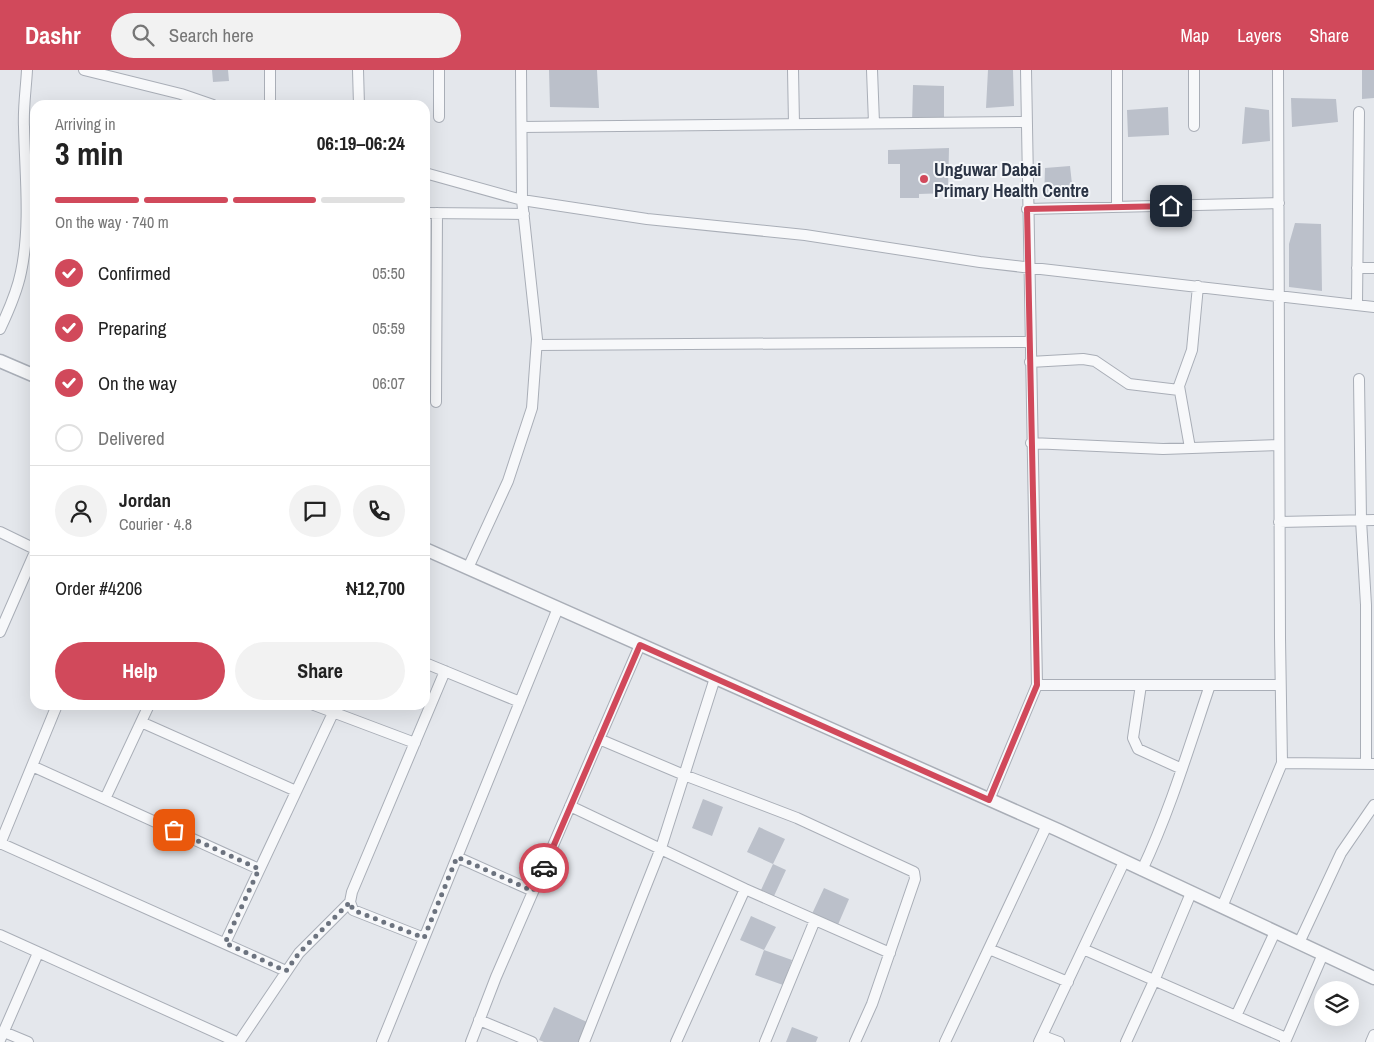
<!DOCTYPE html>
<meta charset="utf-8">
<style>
body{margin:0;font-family:"Archivo Narrow",sans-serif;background:#f2f2f2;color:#222;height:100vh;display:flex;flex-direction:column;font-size:19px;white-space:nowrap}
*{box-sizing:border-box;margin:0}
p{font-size:16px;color:#767676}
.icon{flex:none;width:28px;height:28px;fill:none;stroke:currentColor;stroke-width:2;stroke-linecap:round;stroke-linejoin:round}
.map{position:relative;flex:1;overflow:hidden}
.side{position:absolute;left:30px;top:30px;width:400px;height:610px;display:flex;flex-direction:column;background:#fff;border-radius:15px;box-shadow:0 5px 20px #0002}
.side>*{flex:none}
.tools{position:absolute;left:1314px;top:911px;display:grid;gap:10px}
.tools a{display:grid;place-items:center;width:45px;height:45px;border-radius:50%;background:#fff;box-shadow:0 5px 20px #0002;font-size:25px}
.pin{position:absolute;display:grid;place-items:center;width:42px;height:42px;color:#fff;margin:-21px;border-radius:10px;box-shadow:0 2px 8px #0006}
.courier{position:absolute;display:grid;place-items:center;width:50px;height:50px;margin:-25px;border:4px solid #d1495b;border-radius:50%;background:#fff;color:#222;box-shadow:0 1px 6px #0007}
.overview em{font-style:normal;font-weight:700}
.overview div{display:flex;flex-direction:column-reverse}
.overview{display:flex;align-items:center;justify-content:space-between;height:85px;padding:0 25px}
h1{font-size:32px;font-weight:700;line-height:38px}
.bar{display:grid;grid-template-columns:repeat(4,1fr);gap:8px 5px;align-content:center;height:60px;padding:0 25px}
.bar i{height:6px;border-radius:4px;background:#e0e0e0}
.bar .active{background:#d1495b}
.bar p{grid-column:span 4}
.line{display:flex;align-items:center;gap:12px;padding:0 25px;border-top:1px solid #e0e0e0}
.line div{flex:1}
.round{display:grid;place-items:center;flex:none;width:52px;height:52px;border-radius:26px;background:#f2f2f2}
ol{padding:0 25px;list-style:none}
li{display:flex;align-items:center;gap:15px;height:55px}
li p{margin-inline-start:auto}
li .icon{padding:5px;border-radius:50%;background:#d1495b;color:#fff;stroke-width:4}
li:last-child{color:#767676}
li i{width:28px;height:28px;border:2px solid #e0e0e0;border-radius:50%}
.action{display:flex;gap:10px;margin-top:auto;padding:10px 25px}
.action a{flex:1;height:58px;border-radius:30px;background:#d1495b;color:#fff;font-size:20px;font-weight:700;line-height:58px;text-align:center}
.action a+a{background:#f2f2f2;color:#222}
header{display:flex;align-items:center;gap:30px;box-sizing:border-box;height:70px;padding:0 25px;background:#d1495b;color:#fff}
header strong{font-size:24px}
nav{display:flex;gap:28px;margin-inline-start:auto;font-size:18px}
.search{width:350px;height:45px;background:#f2f2f2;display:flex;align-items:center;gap:12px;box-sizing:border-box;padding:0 18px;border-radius:28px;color:#767676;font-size:19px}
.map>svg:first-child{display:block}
.building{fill:#bbc0ca}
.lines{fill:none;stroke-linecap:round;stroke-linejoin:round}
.minor-casing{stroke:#a9aeb7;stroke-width:12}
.tertiary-casing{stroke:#a9aeb7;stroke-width:15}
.minor{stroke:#f7f8fa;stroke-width:10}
.tertiary{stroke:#f7f8fa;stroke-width:12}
.done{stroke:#6c737f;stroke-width:5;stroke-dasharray:0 9}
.route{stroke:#d1495b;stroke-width:6}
.poi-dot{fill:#d1495b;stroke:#f4f6f9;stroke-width:2}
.labels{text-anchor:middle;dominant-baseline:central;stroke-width:4;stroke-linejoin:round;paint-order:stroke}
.poi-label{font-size:18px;font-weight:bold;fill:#2b3445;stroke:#f4f6f9;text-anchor:start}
</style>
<header>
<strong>Dashr</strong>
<div class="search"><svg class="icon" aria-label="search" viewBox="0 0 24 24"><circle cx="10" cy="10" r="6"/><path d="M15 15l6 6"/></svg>Search here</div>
<nav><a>Map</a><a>Layers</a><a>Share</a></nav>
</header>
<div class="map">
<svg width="1374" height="972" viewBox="0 0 1374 972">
<rect width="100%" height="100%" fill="#e4e7ec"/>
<path class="building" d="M212,0H228L229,11L213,12Z
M549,0H597L599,38L550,37Z
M988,0H1013L1014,36L986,38Z
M1362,0H1374V28L1362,29Z
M913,15L944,16V53H912Z
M1291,28L1336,29L1338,52L1292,57Z
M1168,37L1169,65L1128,67L1127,40Z
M1245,37L1269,40L1270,71L1242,74Z
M949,78L948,123L919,124V128H900V94H888V80Z
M1070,96L1073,123L1044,129L1045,98Z
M1295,153L1321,154L1322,221L1289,217V174Z
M703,729L723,737L712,766L692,758Z
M759,757L785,769L773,794L747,782Z
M773,794L786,800L774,826L761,820Z
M824,818L849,829L837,857L811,846Z
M751,846L776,857L764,880L740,870Z
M764,880L792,890L783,915L755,905Z
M554,937L587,952L578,972H544L539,970Z
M792,957L818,967L816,972H786Z"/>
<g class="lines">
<g class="minor-casing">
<path id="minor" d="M84,0L181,24L213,35
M270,0V35
M358,0L359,35
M439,0V47
M793,0L794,54
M872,0L874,53
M1194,0V56
M522,57L1026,52
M425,103L522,130L647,149L805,165L980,192L1374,237
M1117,137V0
M1027,139L1279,133
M425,143L524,144
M1357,198H1374
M1357,234L1359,42
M0,259C9,240 17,222 21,202C31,155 25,104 24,57C23,38 26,19 27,0
M537,275L1029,272
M1030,292L1083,289L1095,291L1129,314L1179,320
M1359,309L1361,450L1366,535V694
M436,332L437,143
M1031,373L1163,379L1279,375
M1190,378L1179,316L1192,280L1198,216
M1279,452L1374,450
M0,462L35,479
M468,498L508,411L532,338L537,269L522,130L521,0
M0,562L35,482
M425,593L520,632
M1037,615H1280
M1141,615L1133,668L1138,679L1182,699
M314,635L415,673
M141,652L296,721
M599,669L684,705L797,748L914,802L915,809L872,934L855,972
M1282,693L1374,694
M32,696L259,799
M105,729L149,635
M989,730L1037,615L1026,0
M570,736L745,819L890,883
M0,773L286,901
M0,774L57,635
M457,787L533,821
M1142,800C1170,741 1189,677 1210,615
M1222,837L1282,693L1280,568L1278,0
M0,865L237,972
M424,868L353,840L350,832L352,822L445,601
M225,873L333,643
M1299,873L1341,783L1374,735
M989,879L1068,912
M1083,879L1286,968
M1236,946L1275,862
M479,950L532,972
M4,962L28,972
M1043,966L1059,972
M0,970L38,883
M239,972L299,883L350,832
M382,972L558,538
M471,972L496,907L640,575
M584,972L661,778L715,608
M676,972L745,819
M765,972L815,850
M945,972L1047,755
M1039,972L1124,792
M1126,972L1154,911L1191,823
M1285,972L1323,884
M1371,972L1374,965"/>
</g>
<g class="tertiary-casing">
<path id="tertiary" d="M0,291L35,306
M425,479L1058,760L1374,908"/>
</g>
<use href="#minor" class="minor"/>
<use href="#tertiary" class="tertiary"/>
</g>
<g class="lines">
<path class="done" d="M174,760L259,799L225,873L286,901L299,883L350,832L353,840L424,868L457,787L533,821L544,798"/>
<path class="route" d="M544,798L640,575L989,730L1037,615L1027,139L1171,136"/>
</g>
<circle class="poi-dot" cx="924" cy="109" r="5"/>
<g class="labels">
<g class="poi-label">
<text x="934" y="99">Unguwar Dabai<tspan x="934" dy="21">Primary Health Centre</tspan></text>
</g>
</g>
</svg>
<div class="tools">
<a><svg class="icon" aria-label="layers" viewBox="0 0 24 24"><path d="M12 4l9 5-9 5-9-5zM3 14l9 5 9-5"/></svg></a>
</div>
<div class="pin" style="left:174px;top:760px;background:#ea580c"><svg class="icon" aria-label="bag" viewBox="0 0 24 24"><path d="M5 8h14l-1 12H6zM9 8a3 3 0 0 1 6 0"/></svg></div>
<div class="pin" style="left:1171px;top:136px;background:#1f2937"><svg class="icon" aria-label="home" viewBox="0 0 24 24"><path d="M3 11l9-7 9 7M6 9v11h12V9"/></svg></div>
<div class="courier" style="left:544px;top:798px"><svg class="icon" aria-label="car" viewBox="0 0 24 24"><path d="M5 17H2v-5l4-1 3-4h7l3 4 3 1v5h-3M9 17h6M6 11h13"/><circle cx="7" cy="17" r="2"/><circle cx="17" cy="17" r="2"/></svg></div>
<section class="side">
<div class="overview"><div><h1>3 min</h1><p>Arriving in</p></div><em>06:19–06:24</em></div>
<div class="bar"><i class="active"></i><i class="active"></i><i class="active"></i><i></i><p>On the way · 740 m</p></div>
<ol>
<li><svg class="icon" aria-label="check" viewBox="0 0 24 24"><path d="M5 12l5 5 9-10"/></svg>Confirmed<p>05:50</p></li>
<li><svg class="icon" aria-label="check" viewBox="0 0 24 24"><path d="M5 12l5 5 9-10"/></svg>Preparing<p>05:59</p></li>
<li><svg class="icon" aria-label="check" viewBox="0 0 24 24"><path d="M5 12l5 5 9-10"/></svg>On the way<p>06:07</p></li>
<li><i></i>Delivered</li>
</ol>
<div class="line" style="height:90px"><a class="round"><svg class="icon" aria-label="person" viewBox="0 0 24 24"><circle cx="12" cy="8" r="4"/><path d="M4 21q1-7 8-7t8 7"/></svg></a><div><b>Jordan</b><p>Courier · 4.8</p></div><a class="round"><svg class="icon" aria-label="chat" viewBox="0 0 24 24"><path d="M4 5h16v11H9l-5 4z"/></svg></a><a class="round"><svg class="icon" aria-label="phone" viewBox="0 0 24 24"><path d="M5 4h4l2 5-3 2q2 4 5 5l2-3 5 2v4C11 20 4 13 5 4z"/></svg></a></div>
<div class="line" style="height:65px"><div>Order #4206</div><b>₦12,700</b></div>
<div class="action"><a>Help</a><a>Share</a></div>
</section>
</div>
